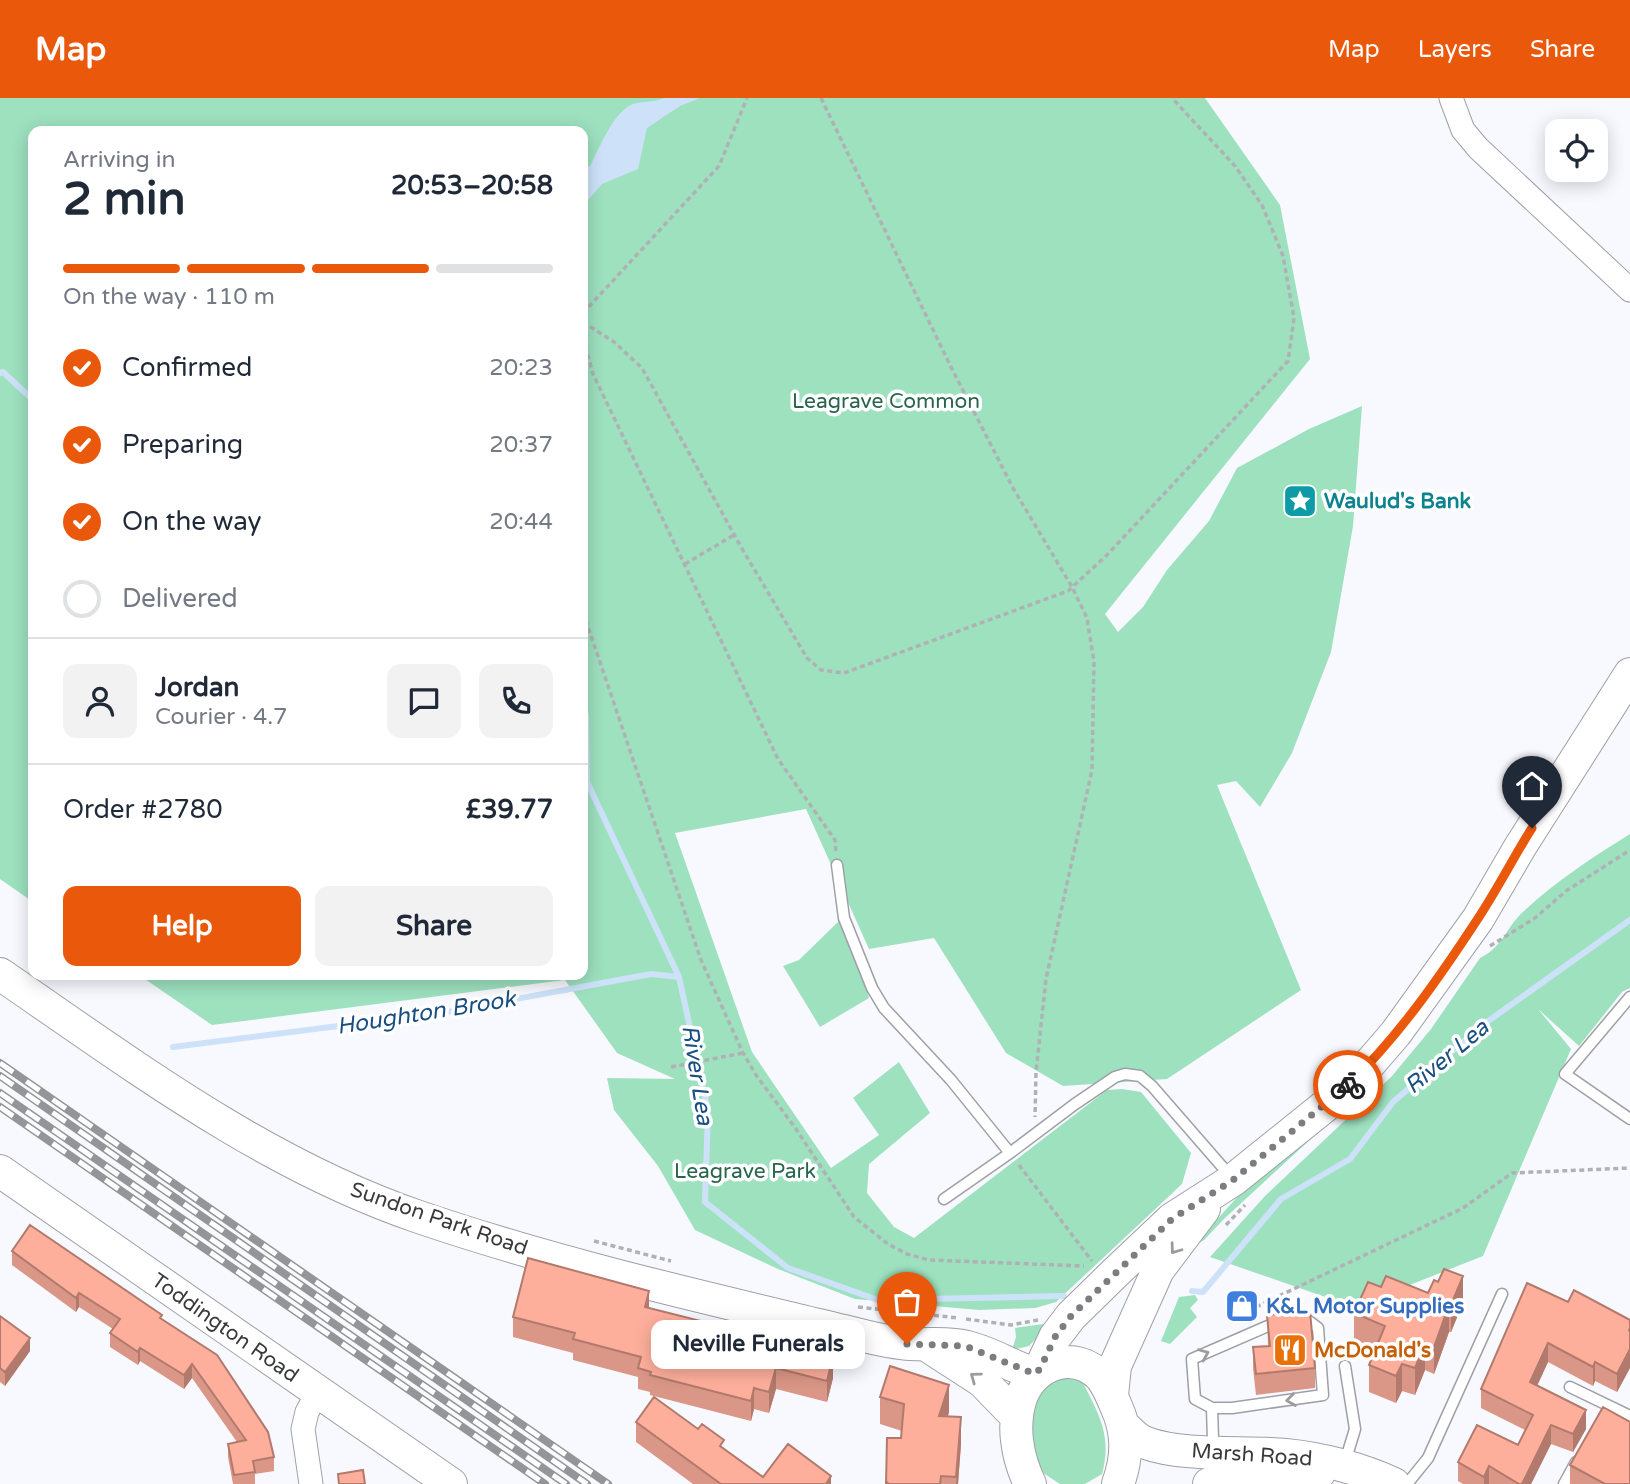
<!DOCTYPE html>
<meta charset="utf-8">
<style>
body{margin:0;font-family:"Varela Round",sans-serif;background:#f2f2f3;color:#1f2937;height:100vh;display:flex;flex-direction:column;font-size:26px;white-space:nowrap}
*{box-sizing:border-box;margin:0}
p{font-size:23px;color:#747a83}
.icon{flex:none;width:38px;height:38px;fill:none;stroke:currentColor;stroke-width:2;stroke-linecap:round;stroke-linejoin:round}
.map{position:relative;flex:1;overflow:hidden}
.panel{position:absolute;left:28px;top:28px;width:560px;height:854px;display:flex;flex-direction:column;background:#fff;border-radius:14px;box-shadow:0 4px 18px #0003}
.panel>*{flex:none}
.tools{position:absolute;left:1545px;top:21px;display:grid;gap:14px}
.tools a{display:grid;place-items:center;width:63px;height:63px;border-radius:14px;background:#fff;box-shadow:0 4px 18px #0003;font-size:35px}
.pin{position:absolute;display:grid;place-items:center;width:60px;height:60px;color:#fff;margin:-72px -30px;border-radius:50% 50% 50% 0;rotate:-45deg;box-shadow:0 0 7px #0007}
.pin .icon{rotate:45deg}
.courier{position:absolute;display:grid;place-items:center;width:70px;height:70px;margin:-35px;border:5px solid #ea580c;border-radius:50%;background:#fff;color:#222;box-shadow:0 2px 9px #0007}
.bubble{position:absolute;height:49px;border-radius:14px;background:#fff;box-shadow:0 4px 18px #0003;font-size:23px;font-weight:700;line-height:49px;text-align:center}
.headline em{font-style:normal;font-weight:700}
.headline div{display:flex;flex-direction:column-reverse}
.headline{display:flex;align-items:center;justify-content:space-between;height:119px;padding:0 35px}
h1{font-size:46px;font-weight:700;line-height:52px}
.bar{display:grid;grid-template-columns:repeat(4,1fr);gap:10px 7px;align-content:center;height:84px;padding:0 35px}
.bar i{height:9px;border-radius:5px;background:#e0e1e3}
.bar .on{background:#ea580c}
.bar p{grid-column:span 4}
.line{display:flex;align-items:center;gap:18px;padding:0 35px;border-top:2px solid #e0e1e3}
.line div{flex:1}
.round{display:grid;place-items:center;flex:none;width:74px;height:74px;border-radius:14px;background:#f2f2f3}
ol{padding:0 35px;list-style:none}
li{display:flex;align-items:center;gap:21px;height:77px}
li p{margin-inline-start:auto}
li .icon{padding:7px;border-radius:50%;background:#ea580c;color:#fff;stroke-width:4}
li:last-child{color:#747a83}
li i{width:38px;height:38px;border:4px solid #e0e1e3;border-radius:50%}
.primary-button{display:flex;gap:14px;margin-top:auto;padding:14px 35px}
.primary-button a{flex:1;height:80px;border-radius:14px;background:#ea580c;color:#fff;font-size:28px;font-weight:700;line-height:80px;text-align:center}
.primary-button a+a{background:#f2f2f3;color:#1f2937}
header{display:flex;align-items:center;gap:42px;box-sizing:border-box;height:98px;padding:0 35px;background:#ea580c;color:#fff}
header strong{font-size:33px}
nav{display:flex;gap:38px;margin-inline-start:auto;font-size:24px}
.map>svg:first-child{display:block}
.green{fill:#9de1bf}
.water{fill:#cde2f9}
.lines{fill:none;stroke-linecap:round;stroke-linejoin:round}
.stream{stroke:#cde2f9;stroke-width:6}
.lane-casing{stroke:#9fa0a6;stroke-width:13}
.street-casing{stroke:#9fa0a6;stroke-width:25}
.secondary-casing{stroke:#9fa0a6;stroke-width:34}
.path{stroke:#b0b1b4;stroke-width:3.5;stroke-dasharray:5 3.5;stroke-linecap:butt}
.lane{stroke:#fff;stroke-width:10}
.street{stroke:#fff;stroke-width:23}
.secondary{stroke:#fff;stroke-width:32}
.rail-casing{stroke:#949598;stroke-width:8}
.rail{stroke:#fff;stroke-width:5;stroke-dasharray:16;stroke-linecap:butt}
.wall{fill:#da9686}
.shaded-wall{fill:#b27a6d}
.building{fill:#feaf9c;stroke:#b27a6d;stroke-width:2}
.oneway{stroke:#9c9c9e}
.done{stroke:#7c7d80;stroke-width:7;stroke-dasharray:0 12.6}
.route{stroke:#ea580c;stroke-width:9}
.labels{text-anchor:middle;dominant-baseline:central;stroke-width:7;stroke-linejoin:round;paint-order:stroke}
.park-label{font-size:21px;fill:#28654b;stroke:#fff}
.culture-label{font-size:21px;font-weight:bold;fill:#0d838f;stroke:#fff;text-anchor:start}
.street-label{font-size:21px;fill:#393a3c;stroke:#fff}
.shop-label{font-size:21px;font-weight:bold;fill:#366cbe;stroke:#fff;text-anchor:start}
.food-label{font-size:21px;font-weight:bold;fill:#c56008;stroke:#fff;text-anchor:start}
.water-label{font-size:23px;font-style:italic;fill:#184e81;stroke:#fff}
</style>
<header>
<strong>Map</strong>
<nav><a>Map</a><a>Layers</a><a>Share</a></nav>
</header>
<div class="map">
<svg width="1630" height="1386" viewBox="0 0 1630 1386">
<rect width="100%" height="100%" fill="#f8f9fe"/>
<path class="green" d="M0,0H1205L1280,107L1310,261L1105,516L1118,534L1143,509L1167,472L1209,423L1237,370L1309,331L1362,308L1353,428L1331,554L1292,655L1260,709L1236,683L1217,687L1301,892L1167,981L1063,988L1006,955L934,840L869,851L806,711L675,735L752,954L831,1070L879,1037L853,1000L899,964L930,1015L869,1066L867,1095L894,1129L914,1140L1107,992L1122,991L1141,994L1191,1055L1182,1086L1056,1204L1035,1210L979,1212L855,1201L778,1171L695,1132L658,1068L614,1012L607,980L675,981L617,955L565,882L212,927L139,877H583V33H33V804L0,781Z
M1630,736V890L1622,894L1579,948L1538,911L1571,951L1483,1158L1354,1209L1210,1159L1265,1098L1392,978L1431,931L1480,860C1503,849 1506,829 1524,813C1556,783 1593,759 1630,736Z
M840,822L865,884L869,900L820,929L783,868L799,862Z
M1337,1017L1225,1120L1204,1142L1192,1149L1250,1085Z
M1195,1197L1198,1202L1190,1210L1197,1219L1170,1246L1161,1243L1179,1199Z
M1051,1225L1029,1248L1012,1252L1016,1239L1015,1230Z
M1068,1278L1083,1285C1100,1318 1112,1339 1102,1376L1085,1386H1060L1037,1371L1025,1320L1037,1291L1053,1281Z"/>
<path class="water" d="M664,0H700L680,8L647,30L638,71L602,86L583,108V69L590,68C599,51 613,15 631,7C638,3 653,5 664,0Z"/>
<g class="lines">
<path class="stream" d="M0,275L3,274L33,302
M583,610L586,617L587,684L679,879L708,1013L705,1104L788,1170L878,1202L1064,1198
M173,949L441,915L651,876L679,879
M1192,1193L1203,1194L1281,1101L1350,1061L1393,1004L1484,926L1630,822"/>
<g class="lane-casing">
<path id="lane" d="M837,767L844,820L872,890L884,910L951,982L1010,1055L1075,1006L1115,979L1125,976L1140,978L1152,988L1232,1080
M1630,899L1565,976L1630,1021
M944,1101L1010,1055
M1345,1268L1355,1331L1345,1364
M1570,1289L1630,1318
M1212,1310H1232L1323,1297L1318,1230L1301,1217
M1209,1351L1213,1342L1212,1310L1195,1301L1192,1261L1277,1224
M1407,1386L1428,1360L1502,1196
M1564,1386L1576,1364"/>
</g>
<g class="street-casing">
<path id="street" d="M1451,0L1463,32L1478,50L1630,192
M311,1386L303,1331L307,1314L318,1294"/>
</g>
<g class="secondary-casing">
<path id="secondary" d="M0,876C133,967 264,1066 419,1119C557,1166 702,1199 844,1233C865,1238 889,1245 911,1246C929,1247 949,1244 967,1249C990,1254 1012,1269 1035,1276
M0,1073L451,1386
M928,1248L982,1283L1017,1319
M1040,1271L1055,1239L1071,1218L1115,1175L1172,1121L1233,1082L1330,1004L1371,964L1396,935L1478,821L1520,749L1630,576
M1112,1297L1115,1268L1158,1172L1204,1111
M1125,1329C1131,1335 1137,1342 1146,1345C1184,1359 1245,1353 1286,1357C1324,1361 1359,1370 1394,1386
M1030,1386C1017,1359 1011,1326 1022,1297C1035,1265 1075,1251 1101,1279C1107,1287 1112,1298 1116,1308C1128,1334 1128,1358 1118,1386
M1209,1386L1319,1375"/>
</g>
<path class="path" d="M821,0L950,267L1013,390L1072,489L1087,520L1094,564L1092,672L1046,881L1036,974L1035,1019
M583,215L719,68L747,0
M583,224L614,244L642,270L741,449L807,560L821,572L844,575L1068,493L1107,457L1288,263L1294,220L1283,158L1262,107L1235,68L1172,0
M583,240L593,276L778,661L835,742L836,753
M685,466L734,437
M583,514L701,862L743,955L756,977L796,1031L854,1119L888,1146L907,1156L929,1162L1084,1168
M1490,848L1535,820L1566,793L1630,752
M671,969L743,955
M1019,1067L1092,1163
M1226,1127L1245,1107
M594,1143L671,1163
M858,1209L958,1220
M1256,1209L1463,1110L1512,1075L1630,1070
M966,1221L1011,1227L1038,1222"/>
<use href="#lane" class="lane"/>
<use href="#street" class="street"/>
<use href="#secondary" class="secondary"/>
<g class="rail-casing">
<path id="rail" d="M0,965L608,1386
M0,978L587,1386
M0,995L566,1386
M0,1009L545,1386"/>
</g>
<use href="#rail" class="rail"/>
</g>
<path class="wall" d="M12,1153L162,1221L274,1359V1373L255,1376V1386H233L228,1359V1346L237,1344L192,1280L184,1291L140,1263L138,1267L110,1249V1235L113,1231L79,1209L76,1214L12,1167Z
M1381,1189L1428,1195L1463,1205L1451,1234H1449L1434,1276L1425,1272L1415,1297L1402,1293L1396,1305L1369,1294V1267L1376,1251L1354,1242V1215Z
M1568,1204L1630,1222V1270L1617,1294L1595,1283L1593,1288L1548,1264L1537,1288L1586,1331L1573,1354L1551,1346L1531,1386H1463L1458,1383V1364L1518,1347L1525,1332L1481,1310V1291Z
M649,1210L820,1256L833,1280L827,1304L776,1291L769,1315L754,1311L751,1323L650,1297V1294L638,1291V1279L573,1262V1255L513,1239V1219Z
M1267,1217L1315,1270V1290L1256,1297L1253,1270V1249L1268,1248Z
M0,1218L30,1253L5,1288L0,1284Z
M880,1299L949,1314L948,1318L961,1346L958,1386H886L901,1340L902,1333L880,1326Z
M636,1324L698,1331L763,1379L831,1386H693L636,1344Z
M1570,1367L1630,1386H1570Z"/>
<path class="shaded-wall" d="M1463,1178V1205L1451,1234V1207Z
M649,1193V1213L645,1209Z
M79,1195V1209L76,1214V1200Z
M1449,1207V1234L1434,1276V1249Z
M30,1240V1253L5,1288V1274Z
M1425,1245V1272L1415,1297V1270Z
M1548,1245V1264L1530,1303V1284Z
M140,1250V1263L138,1267V1254Z
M1630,1251V1270L1617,1294V1276Z
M833,1259V1280L827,1304V1283Z
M1595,1264V1283L1593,1288V1269Z
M192,1266V1280L184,1291V1277Z
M1402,1266V1293L1396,1305V1278Z
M776,1270V1291L769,1315V1294Z
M949,1287V1314L939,1345V1318Z
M754,1290V1311L751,1323V1303Z
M1586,1312V1331L1573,1354V1336Z
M961,1319V1346L958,1386H956Z
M1551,1327V1346L1531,1386H1522Z
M1489,1368V1386H1484V1379Z
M831,1378V1386H826Z"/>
<path class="building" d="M30,1127L162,1217L160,1220L217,1257L268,1334L274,1359L253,1363L255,1374L234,1377L228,1346L246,1342L192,1266L184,1277L140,1250L138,1254L110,1235L120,1221L79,1195L76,1200L12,1153Z
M528,1160L649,1193L645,1209L784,1244L786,1236L820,1245L817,1255L833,1259L827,1283L776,1270L769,1294L754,1290L751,1303L650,1277L651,1274L638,1270L641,1259L573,1241L575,1235L513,1219Z
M1444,1171L1463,1178L1451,1207H1449L1434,1249L1425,1245L1415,1270L1402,1266L1396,1278L1369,1267L1385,1228L1354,1215L1368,1184L1381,1189L1386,1178L1428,1195L1434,1182L1438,1184Z
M1527,1185L1568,1204L1574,1192L1630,1222V1230L1629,1232L1630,1233V1251L1617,1276L1595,1264L1593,1269L1548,1245L1530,1284L1586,1312L1573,1336L1551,1327L1522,1386H1519L1489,1368L1484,1379L1458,1364L1477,1327L1518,1347L1533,1317L1481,1291Z
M1308,1212L1310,1213L1315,1270L1256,1276L1253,1249L1270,1248L1267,1217Z
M0,1218L30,1240L5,1274L0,1270Z
M890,1268L949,1287L939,1318L961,1319L956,1379L941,1378L940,1386H887L888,1384L886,1386L887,1340H901L904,1306L880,1299Z
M654,1299L698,1331L702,1326L724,1342L720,1348L763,1379L788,1346L831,1378L826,1386H721L636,1324Z
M1603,1309L1630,1324V1386H1605L1570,1367Z
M363,1372L365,1386H339L338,1376Z"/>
<defs><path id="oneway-chevron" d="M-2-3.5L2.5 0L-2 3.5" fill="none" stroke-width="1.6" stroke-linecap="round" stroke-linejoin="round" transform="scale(1.75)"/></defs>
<g class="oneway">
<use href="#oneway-chevron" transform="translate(1175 1151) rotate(126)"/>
<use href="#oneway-chevron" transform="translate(1204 1256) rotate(-23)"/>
<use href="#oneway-chevron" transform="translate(975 1279) rotate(-144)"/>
<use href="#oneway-chevron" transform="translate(1291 1302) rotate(172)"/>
</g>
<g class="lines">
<path class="done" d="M907,1246L965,1248L1035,1276L1040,1271L1055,1239L1071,1218L1172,1121L1233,1082L1348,987"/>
<path class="route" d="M1348,987C1398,939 1439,880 1477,822C1497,792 1513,760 1532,730"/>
</g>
<defs>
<g id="sight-square" transform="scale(1.75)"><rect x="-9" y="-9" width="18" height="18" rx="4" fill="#0f9aa8" stroke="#fff"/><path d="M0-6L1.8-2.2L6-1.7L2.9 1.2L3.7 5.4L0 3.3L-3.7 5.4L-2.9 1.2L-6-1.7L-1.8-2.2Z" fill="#fff"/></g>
<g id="shop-square" transform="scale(1.75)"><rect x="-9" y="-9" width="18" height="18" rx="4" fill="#3f7fe0" stroke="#fff"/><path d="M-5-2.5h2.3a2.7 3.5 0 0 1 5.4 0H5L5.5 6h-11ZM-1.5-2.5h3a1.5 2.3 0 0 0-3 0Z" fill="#fff"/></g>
<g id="restaurant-square" transform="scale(1.75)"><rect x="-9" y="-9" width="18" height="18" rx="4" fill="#e8710a" stroke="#fff"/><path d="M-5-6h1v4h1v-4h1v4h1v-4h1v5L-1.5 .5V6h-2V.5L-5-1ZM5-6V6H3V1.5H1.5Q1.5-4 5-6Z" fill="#fff"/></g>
</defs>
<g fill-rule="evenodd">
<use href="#sight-square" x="1300" y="403"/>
<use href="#shop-square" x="1242" y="1208"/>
<use href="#restaurant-square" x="1290" y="1252"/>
</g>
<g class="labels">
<g class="park-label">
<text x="886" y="303">Leagrave Common</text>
<text x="745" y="1073">Leagrave Park</text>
</g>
<g class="culture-label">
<text x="1324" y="403">Waulud's Bank</text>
</g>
<g class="street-label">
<text transform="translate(439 1121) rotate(19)">Sundon Park Road</text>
<text transform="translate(225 1230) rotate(35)">Toddington Road</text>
<text transform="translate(1252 1357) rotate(4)">Marsh Road</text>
</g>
<g class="shop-label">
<text x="1266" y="1208">K&amp;L Motor Supplies</text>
</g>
<g class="food-label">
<text x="1314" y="1252">McDonald's</text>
</g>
<g class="water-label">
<text transform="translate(426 915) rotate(-9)">Houghton Brook</text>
<text transform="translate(1447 959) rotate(-40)">River Lea</text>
<text transform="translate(697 977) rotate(81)">River Lea</text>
</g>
</g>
</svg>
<div class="tools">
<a><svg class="icon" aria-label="locate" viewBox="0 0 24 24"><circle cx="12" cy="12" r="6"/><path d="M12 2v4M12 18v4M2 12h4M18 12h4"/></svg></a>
</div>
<div class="pin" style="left:907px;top:1246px;background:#ea580c"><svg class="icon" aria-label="bag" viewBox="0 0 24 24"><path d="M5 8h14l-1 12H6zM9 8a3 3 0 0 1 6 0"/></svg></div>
<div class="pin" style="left:1532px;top:730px;background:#1f2937"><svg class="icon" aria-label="home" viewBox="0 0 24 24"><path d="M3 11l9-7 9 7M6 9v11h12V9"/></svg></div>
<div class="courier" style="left:1348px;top:987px"><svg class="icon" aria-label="bike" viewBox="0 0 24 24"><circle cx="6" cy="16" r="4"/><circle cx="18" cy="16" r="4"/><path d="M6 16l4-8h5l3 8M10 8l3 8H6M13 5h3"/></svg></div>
<div class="bubble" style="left:651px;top:1222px;width:214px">Neville Funerals</div>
<section class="panel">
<div class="headline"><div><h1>2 min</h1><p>Arriving in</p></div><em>20:53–20:58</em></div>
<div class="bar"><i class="on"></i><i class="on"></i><i class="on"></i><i></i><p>On the way · 110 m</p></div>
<ol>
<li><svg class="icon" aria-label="check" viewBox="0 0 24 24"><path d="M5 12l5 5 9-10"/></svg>Confirmed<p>20:23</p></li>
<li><svg class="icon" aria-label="check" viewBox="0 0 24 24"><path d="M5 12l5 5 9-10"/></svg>Preparing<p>20:37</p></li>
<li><svg class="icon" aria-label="check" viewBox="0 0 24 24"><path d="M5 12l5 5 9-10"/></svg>On the way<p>20:44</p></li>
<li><i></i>Delivered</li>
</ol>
<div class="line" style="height:126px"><a class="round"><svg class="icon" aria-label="person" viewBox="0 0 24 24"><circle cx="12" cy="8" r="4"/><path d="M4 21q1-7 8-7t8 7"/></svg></a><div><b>Jordan</b><p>Courier · 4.7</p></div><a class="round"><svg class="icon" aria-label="chat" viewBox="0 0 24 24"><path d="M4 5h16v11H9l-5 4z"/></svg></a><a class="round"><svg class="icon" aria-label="phone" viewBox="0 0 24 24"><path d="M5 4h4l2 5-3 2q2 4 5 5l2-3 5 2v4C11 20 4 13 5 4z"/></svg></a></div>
<div class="line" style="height:91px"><div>Order #2780</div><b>£39.77</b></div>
<div class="primary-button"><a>Help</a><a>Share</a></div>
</section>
</div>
